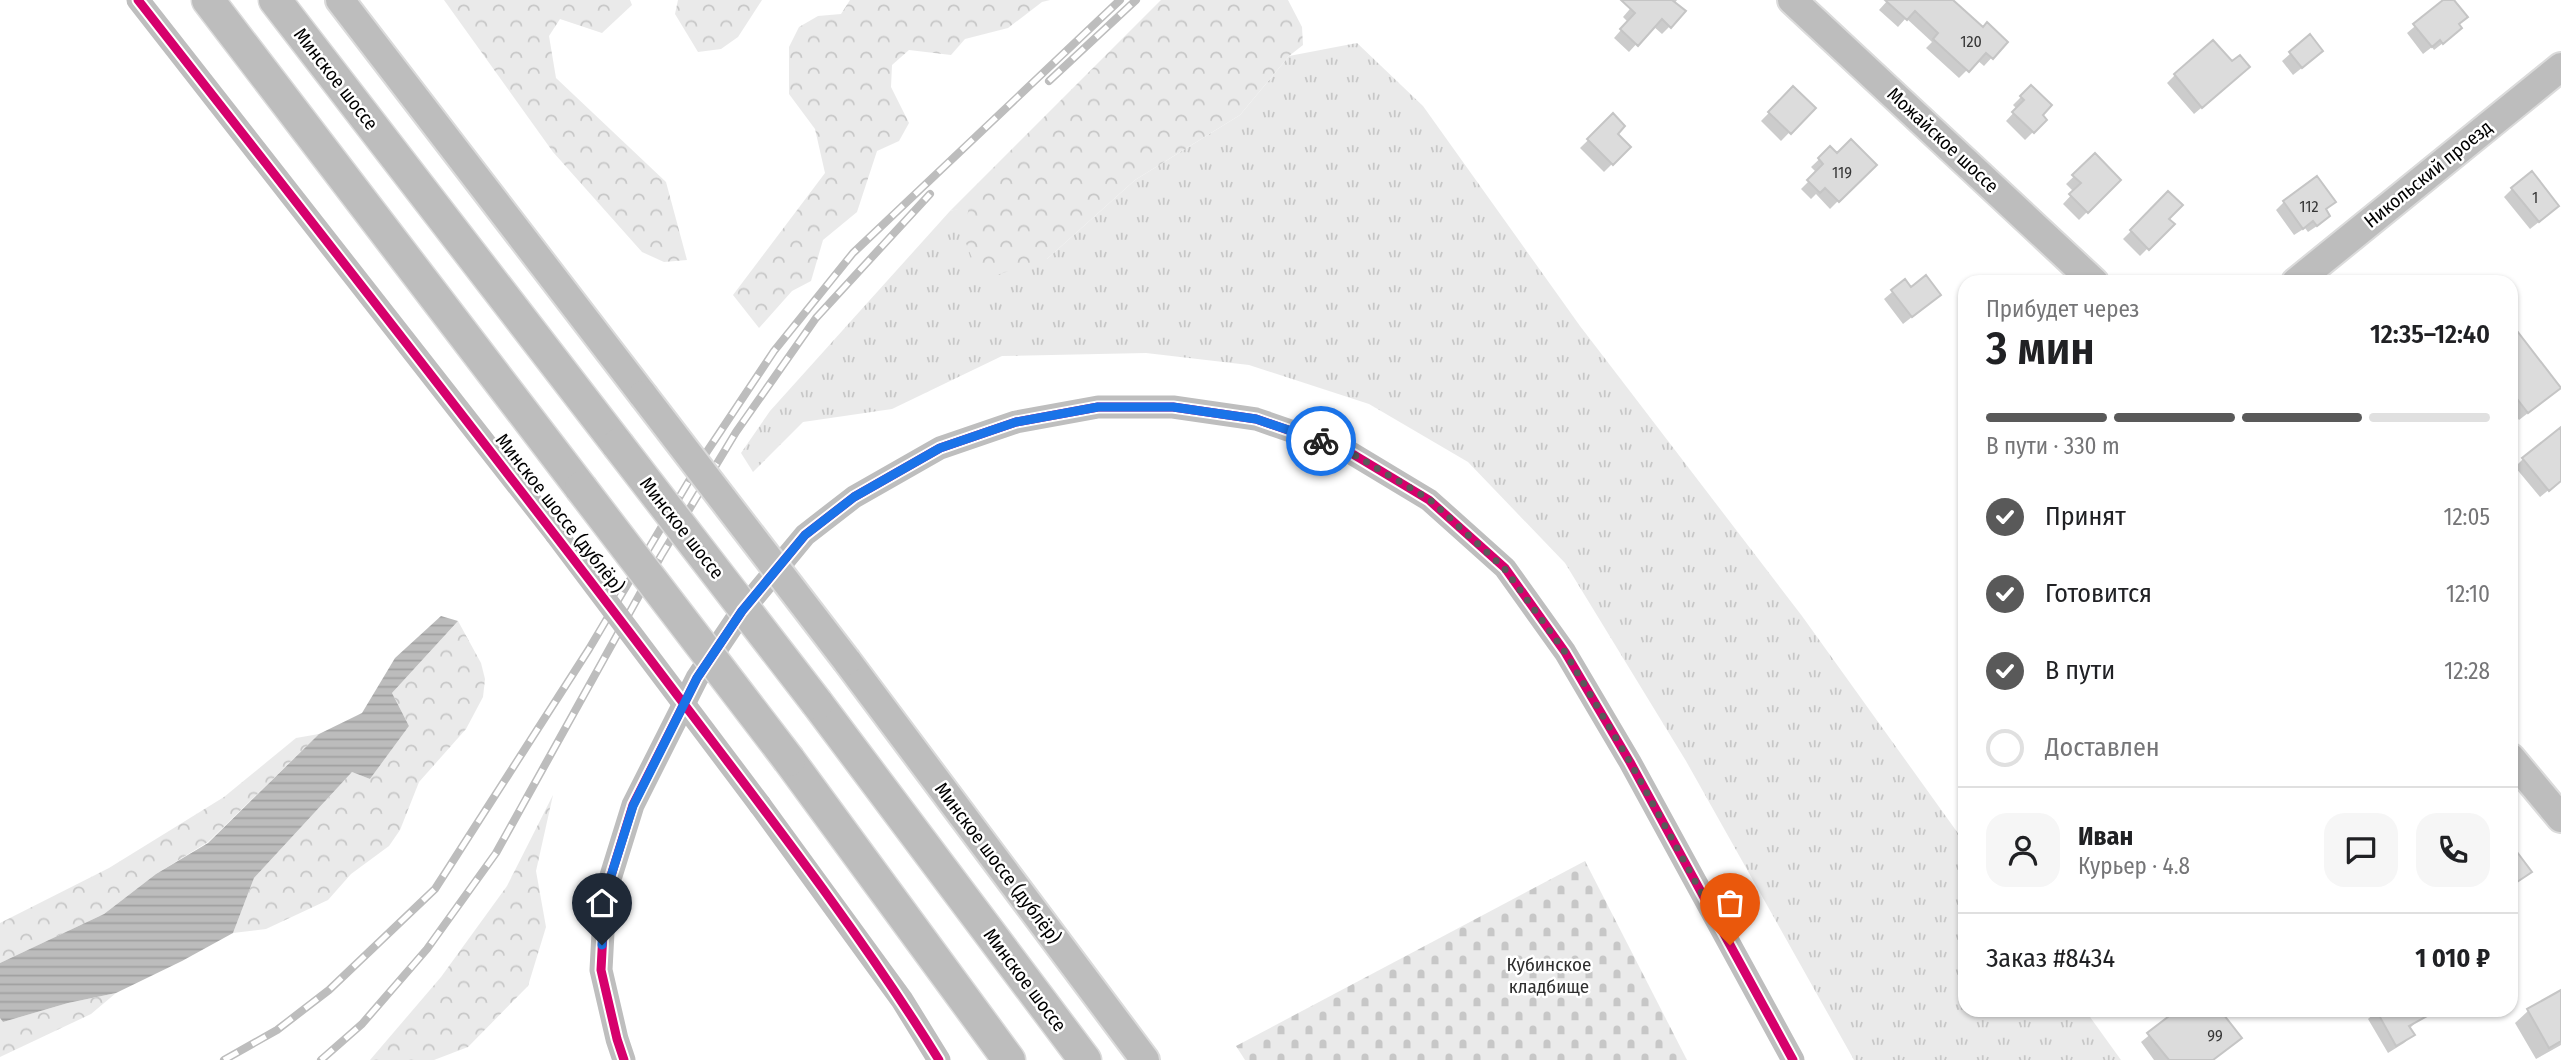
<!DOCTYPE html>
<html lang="ru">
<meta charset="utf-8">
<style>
body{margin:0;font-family:"Fira Sans Condensed",sans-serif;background:#f6f6f6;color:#202124;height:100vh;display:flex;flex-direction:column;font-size:26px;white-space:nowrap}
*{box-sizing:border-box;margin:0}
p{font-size:23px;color:#757577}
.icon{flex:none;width:38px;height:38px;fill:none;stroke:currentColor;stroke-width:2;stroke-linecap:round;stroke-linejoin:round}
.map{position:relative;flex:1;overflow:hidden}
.side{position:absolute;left:1958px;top:275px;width:560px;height:742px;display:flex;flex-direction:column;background:#fff;border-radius:21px;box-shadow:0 2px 5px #0004}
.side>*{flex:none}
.pin{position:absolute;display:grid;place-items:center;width:60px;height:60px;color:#fff;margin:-72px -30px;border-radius:50% 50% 50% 0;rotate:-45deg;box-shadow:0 0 7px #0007}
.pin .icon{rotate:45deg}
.courier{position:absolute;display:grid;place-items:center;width:70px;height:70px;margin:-35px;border:5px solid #1a73e8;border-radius:50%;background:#fff;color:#222;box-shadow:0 2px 9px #0007}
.headline em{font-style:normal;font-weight:600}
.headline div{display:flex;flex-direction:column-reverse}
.headline{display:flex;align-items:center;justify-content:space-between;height:119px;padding:0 28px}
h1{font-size:46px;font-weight:600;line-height:52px}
.bar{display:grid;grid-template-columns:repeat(4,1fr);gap:10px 7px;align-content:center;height:84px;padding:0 28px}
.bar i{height:9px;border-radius:5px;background:#e0e0e0}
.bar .on{background:#595959}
.bar p{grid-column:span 4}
.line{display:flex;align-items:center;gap:18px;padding:0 28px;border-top:2px solid #e0e0e0}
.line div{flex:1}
.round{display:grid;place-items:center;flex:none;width:74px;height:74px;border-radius:21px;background:#f6f6f6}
ol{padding:0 28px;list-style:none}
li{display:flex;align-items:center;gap:21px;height:77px}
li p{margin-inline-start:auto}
li .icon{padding:7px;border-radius:50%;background:#595959;color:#fff;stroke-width:4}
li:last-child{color:#757577}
li i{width:38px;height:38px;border:4px solid #e0e0e0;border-radius:50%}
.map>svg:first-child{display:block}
.grass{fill:url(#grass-tufts)}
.forest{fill:url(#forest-crowns)}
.cemetery{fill:url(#cemetery-stones)}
.water{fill:url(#water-rules)}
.shadow{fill:#0003}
.building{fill:#dcdcdc;stroke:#c5c5c5;stroke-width:2}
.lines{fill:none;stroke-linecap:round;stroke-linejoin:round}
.major-casing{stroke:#dbdbdb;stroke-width:32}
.highway-casing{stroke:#dbdbdb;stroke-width:35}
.minor{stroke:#bebebe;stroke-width:23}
.major{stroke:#bdbdbd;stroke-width:28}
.highway{stroke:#bdbdbd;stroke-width:32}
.rail-casing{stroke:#bdbdbd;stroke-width:8}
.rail{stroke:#fff;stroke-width:5;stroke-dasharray:16;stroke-linecap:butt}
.major-bridge-casing{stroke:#dbdbdb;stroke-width:32;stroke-linecap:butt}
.highway-bridge-casing{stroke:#dbdbdb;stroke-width:35;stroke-linecap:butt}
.minor-bridge{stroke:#bebebe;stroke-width:23}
.major-bridge{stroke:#bdbdbd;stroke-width:28}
.highway-bridge{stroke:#bdbdbd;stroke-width:32}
.cycleway-casing{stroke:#fff;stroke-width:13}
.cycleway{stroke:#d6006c;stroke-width:9}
.done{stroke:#595959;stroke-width:7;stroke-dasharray:0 12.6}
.route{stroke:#1a73e8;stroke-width:9}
.labels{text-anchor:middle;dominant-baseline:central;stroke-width:5;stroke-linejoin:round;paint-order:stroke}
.number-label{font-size:16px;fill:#373737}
.street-label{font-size:19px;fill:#000;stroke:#fff}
.park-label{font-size:19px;fill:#2f2f2f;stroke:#fff}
</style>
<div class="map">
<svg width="2561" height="1060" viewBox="0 0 2561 1060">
<defs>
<pattern id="grass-tufts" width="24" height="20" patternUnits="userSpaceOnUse" patternTransform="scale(1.75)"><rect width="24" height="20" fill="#eaeaea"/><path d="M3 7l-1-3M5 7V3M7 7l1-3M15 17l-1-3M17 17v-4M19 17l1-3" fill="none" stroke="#c7c7c7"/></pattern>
<pattern id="forest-crowns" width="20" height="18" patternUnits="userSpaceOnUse" patternTransform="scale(1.75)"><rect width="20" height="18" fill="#eaeaea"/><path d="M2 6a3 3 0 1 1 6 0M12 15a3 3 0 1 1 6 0" fill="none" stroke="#c7c7c7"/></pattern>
<pattern id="cemetery-stones" width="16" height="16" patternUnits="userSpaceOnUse" patternTransform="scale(1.75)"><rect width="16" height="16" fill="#eaeaea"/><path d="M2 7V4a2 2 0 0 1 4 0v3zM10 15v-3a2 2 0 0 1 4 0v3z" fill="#c7c7c7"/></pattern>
<pattern id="water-rules" width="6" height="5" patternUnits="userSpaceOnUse" patternTransform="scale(1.75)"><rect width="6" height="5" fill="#bcbcbc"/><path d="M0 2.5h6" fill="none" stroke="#a0a0a0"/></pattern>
</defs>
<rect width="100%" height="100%" fill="#fff"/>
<path class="grass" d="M1357,43L1423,106L1580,326L1802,616L1965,843V1010H2085L2121,1060H1854L1686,761L1565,563L1468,462L1369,404L1249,365L1146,353L1002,356L892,409L803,422L753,472L741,453L770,411L950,211L969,206L1047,259L1135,180L1240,115L1289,56Z"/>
<path class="forest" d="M444,0H630L632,5L602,33L560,19L549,36L556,78L666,182L687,260L664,262L642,252L553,152Z
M678,0H762L738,37L721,49L698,52L675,14Z
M850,0H1050L1042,2L1008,28L965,39L951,55L909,50L892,65L891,87L909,123L899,141L877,151L857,212L823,240L811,281L792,291L759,328L733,295L825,173L815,129L789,94V47L799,27L818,16L841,14Z
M1161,0H1288L1302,27L1303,45L1289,56L1240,115L1135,180L1047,259L981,280L963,236L969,207L950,211Z
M458,621L481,663L485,679L483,697L466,729L419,782L400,830L389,846L351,874L328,900L266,929L233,933L254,878L352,772L370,779L409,726L392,693Z
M319,734L208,842L156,874L104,914L0,963V923L109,868L224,797L296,738Z
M553,795L536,871L546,927L528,986L468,1047L434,1060H370L441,977L507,886Z
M116,993L91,1014L0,1057V1018L3,1022L68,1003Z"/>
<path class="cemetery" d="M1585,861L1687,1060H1245L1236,1046Z"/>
<path class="water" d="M441,616L458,621L392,693L409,726L370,779L352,772L254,878L233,933L182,961L116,993L68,1003L3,1022L0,1018V963L104,914L156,874L208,843L319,734L362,713L395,658Z"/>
<path class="shadow" d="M1632,0H1677L1674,4L1670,26L1662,34L1653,26L1629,52L1614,38L1628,22L1623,17L1635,3Z
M1888,0H1934L2006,42L1984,66L1977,60L1959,78L1926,48L1932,42L1906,18L1898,27L1879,10Z
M2446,0H2452L2458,25L2452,36L2434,50L2432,47L2423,54L2407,33Z
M2309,37L2313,59L2293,75L2282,61Z
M2175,75H2240L2194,114L2167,83Z
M2031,87L2040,115L2045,120L2025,140L2006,121L2017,109L2013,105Z
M1793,88L1813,108L1781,141L1761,121Z
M1613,116L1615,134L1629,147L1604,172L1580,148Z
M1830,149L1837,156L1874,165L1830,209L1816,194L1811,199L1801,189L1817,173L1811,167Z
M2095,156L2119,180L2079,220L2063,204L2074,192L2066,184Z
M2512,189L2549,214L2530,229L2504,197Z
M2168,194L2167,219L2172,224L2140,256L2123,239Z
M2284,202H2334L2325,211L2320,224L2308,232L2305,228L2294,235L2276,210Z
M1905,281L1911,289L1931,302L1903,324L1884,299Z
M2511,339L2550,396L2519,420L2511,410Z
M2561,448V480L2540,497L2515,467L2523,459Z
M2561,992V1045L2536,1059L2515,1023L2528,1011Z
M2180,1010H2218L2239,1037L2213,1060H2154L2141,1042Z
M2378,1010H2415L2420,1018L2409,1029L2413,1035L2404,1043L2388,1053L2368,1019Z"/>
<path class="building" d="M1621,0H1672L1686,11L1671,28L1662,19L1638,46L1620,29L1635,13Z
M1885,0H1953L1983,27L1987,22L2008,42L1993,59L1986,53L1969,72L1933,39L1938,33L1915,11L1907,20Z
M2443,0H2454L2468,17L2459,24L2462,28L2443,44L2440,40L2432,47L2413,24Z
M2310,34L2323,51L2302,68L2289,52Z
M2213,40L2232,61L2240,55L2250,67L2202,108L2174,74Z
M2031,85L2052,105L2043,115L2047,120L2034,133L2012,112L2024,100L2020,96Z
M1793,86L1816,108L1791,134L1768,112Z
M1613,113L1625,126L1618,134L1631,147L1613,165L1587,139Z
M1851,139L1877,165L1839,202L1825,188L1820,193L1807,180L1823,164L1818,158L1830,146L1837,153Z
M2095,153L2121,180L2088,213L2069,194L2081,183L2072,175Z
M2532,171L2559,206L2539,222L2511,188Z
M2317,176L2336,202L2326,209L2330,216L2317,226L2313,221L2303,229L2283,201Z
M2168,191L2183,205L2169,219L2175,224L2149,250L2130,230Z
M1926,275L1941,295L1912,317L1891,290L1905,279L1911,287Z
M2511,323L2561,388L2528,413L2511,391Z
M2561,427V481L2549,491L2522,458Z
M2511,844L2532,872L2511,886Z
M2561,990V1041L2549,1048L2527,1009Z
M2177,1010H2220L2242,1038L2213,1060H2169L2147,1033Z
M2376,1010H2438L2409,1026L2415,1035L2396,1046Z"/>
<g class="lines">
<g class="major-casing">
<path id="major" d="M340,0L643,395
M1792,0L2094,282
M2296,282L2561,67
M847,661L1145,1060
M2511,758L2561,818"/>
</g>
<g class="highway-casing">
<path id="highway" d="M208,0L581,488
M275,0L618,445
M817,703L1085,1060
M789,760L1009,1060"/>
</g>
<path class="minor" d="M138,0L556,534
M760,805L902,1000L939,1060
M624,1060L617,1039L601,970L605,895L633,805L697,678L742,611L805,535L854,497L940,448L1016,422L1098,407H1173L1256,419L1346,450L1429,500L1505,568L1565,652L1630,762L1793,1060"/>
<use href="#major" class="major"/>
<use href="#highway" class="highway"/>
<g class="rail-casing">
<path id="rail" d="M1049,81L1136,0
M224,1060L277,1030L329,990L435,889L589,649L702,459L774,351L853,253L1120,0
M321,1060L362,1024L427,949L496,853L661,556L736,432L816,318L930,194"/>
</g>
<use href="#rail" class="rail"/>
<g class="major-bridge-casing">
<path id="major-bridge" d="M643,395L847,661"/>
</g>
<g class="highway-bridge-casing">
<path id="highway-bridge" d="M618,445L817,703
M581,488L789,760"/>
</g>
<path class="minor-bridge" d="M556,534L760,805"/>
<use href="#major-bridge" class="major-bridge"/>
<use href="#highway-bridge" class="highway-bridge"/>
<g class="cycleway-casing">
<path id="cycleway" d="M138,0C313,224 490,448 662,675C757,801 856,926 939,1060
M624,1060L617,1039L601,970L605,895L633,805L697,678L742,611L805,535L854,497L940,448L1016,422L1098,407H1173L1256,419L1346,450L1429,500L1505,568L1565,652L1630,762L1793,1060"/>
</g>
<use href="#cycleway" class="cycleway"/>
</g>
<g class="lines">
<path class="done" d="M1321,441L1346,450L1429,499L1504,568L1565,652L1630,762L1730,945"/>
<path class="route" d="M602,945L605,895L633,806L697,678L742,611L805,535L854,497L940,448L1016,422L1098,407H1173L1256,419L1321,441"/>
</g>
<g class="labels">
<g class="number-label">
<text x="1971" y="41">120</text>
<text x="1842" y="172">119</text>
<text x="2535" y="197">1</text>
<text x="2309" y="206">112</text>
<text x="2215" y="1035">99</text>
</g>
<g class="street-label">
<text transform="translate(336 79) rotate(52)">Минское шоссе</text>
<text transform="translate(1943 140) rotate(43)">Можайское шоссе</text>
<text transform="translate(2428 174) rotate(-39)">Никольский проезд</text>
<text transform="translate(560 513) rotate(52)">Минское шоссе (дублёр)</text>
<text transform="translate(682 528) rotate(52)">Минское шоссе</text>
<text transform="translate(998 863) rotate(53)">Минское шоссе (дублёр)</text>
<text transform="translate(1025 980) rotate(53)">Минское шоссе</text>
</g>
<g class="park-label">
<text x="1549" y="964">Кубинское<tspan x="1549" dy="22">кладбище</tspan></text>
</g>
</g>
</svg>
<div class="pin" style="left:1730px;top:945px;background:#ea580c"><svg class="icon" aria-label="bag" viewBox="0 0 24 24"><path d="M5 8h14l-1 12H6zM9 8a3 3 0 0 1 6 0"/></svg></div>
<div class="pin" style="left:602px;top:945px;background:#1f2937"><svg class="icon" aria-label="home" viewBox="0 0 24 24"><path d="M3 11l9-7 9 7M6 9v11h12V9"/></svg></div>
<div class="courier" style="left:1321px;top:441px"><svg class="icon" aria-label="bike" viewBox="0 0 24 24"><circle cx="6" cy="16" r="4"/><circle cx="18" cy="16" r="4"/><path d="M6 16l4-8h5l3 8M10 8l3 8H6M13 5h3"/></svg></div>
<section class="side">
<div class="headline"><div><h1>3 мин</h1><p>Прибудет через</p></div><em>12:35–12:40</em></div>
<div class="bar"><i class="on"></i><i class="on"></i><i class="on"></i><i></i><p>В пути · 330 m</p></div>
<ol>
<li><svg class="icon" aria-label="check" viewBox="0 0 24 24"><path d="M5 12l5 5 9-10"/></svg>Принят<p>12:05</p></li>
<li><svg class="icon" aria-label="check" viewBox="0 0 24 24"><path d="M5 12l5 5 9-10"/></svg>Готовится<p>12:10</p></li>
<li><svg class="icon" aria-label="check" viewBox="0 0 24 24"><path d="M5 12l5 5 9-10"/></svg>В пути<p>12:28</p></li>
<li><i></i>Доставлен</li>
</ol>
<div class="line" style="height:126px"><a class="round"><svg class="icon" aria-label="person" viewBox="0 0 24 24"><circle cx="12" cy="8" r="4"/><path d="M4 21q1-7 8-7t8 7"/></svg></a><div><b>Иван</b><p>Курьер · 4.8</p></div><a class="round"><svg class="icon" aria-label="chat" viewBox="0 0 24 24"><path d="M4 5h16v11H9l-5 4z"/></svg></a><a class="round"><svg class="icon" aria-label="phone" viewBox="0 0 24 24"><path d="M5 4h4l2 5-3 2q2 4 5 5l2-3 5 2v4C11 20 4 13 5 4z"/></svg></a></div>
<div class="line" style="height:91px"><div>Заказ #8434</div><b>1 010 ₽</b></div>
</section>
</div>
